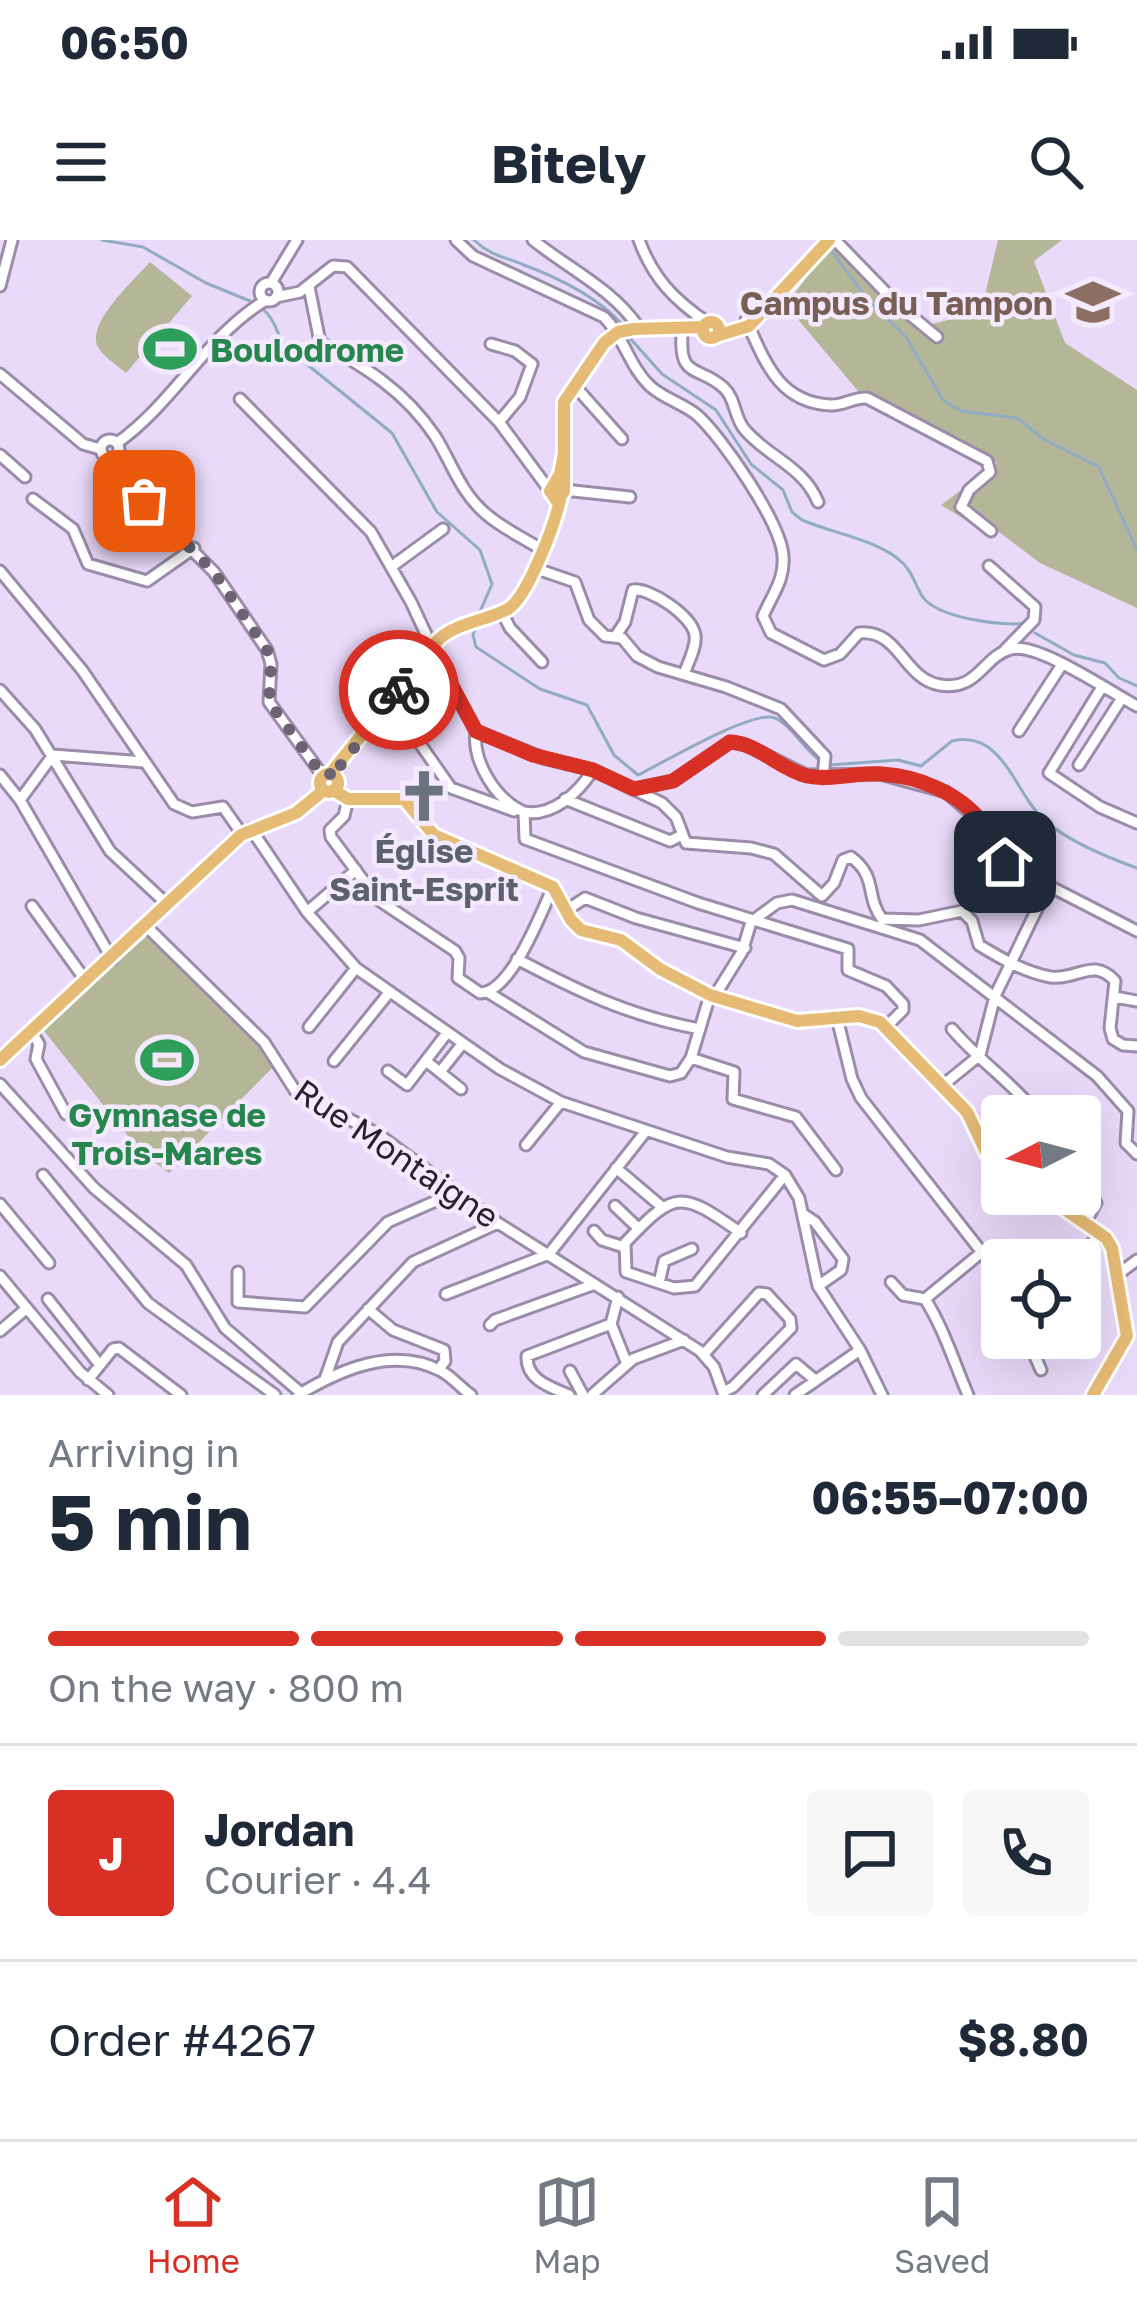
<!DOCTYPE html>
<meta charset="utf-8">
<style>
body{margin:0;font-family:"Golos Text",sans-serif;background:#f6f6f7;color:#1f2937;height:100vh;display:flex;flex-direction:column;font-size:45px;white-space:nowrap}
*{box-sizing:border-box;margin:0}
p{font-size:39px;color:#747a83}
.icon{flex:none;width:66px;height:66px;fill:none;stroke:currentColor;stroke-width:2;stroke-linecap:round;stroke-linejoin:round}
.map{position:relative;height:1155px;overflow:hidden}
.panel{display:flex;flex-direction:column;background:#fff;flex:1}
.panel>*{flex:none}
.needle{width:78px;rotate:264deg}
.fabs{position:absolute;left:981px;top:855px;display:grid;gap:24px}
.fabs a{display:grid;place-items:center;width:120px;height:120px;border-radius:12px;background:#fff;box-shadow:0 12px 48px #0002;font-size:60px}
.pin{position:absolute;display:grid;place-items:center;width:102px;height:102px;color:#fff;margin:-51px;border-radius:24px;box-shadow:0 6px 18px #0006}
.courier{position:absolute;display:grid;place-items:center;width:120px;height:120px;margin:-60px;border:9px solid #d93025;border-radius:50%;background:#fff;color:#222;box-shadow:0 3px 15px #0007}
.head em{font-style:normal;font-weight:700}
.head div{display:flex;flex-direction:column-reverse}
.head{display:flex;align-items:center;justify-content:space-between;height:204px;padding:0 48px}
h1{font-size:78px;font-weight:700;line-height:90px}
.bar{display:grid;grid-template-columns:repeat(4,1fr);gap:18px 12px;align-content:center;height:144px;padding:0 48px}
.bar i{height:15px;border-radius:9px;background:#e0e1e3}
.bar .selected{background:#d93025}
.bar p{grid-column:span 4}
.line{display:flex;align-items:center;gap:30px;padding:0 48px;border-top:3px solid #e0e1e3}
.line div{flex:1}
.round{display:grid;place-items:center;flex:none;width:126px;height:126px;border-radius:12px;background:#f6f6f7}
.status{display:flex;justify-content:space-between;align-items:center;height:84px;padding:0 60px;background:#fff;direction:ltr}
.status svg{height:33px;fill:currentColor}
header{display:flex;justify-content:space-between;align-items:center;height:156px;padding:0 48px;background:#fff;font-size:54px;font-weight:700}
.dock{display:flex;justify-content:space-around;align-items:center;height:168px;border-top:3px solid #e0e1e3;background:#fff;font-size:33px;color:#747a83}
.dock a{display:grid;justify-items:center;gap:6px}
.dock .selected{color:#d93025}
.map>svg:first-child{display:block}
.green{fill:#b4b797}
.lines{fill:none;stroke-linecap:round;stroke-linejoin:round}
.stream{stroke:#90acc3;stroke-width:3}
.minor-casing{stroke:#9b8ca9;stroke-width:15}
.major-casing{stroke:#fff;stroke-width:18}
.minor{stroke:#fff;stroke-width:9}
.major{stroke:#e6bb76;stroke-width:12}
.done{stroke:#6b6274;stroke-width:12;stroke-dasharray:0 21.6}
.route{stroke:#d93025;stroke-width:15}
.labels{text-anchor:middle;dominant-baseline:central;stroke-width:9;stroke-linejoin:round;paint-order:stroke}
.education-label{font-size:33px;font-weight:bold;fill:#785e54;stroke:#f3eafd;text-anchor:end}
.leisure-label{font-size:33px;font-weight:bold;fill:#27864d;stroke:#f3eafd;text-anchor:start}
.worship-label{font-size:33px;font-weight:bold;fill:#5b616d;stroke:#f3eafd}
.street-label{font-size:33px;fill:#27212c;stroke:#f3eafd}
</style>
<div class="status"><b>06:50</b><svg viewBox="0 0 49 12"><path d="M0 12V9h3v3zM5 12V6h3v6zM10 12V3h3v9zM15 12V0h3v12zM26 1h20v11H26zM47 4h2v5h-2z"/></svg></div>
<header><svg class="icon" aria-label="menu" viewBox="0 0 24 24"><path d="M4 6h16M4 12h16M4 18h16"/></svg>Bitely<svg class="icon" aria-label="search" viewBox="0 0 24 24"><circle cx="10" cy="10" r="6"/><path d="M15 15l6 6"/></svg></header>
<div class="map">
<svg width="1137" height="1155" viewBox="0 0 1137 1155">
<rect width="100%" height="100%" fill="#e9daf9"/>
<path class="green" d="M834,0L924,86L981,72L998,0H1062L1034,21L1065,103L1137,150V368L1040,323L995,289L964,279L941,265L997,223L858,151L786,65Z
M150,22L192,56L126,133C117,125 102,116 97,105C88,81 135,39 150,22Z
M146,697L155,701L254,800L273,827L169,933L141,912L44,791L50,780Z"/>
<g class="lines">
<path class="stream" d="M102,0L143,7L206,43L250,61
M474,0C489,15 505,17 524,25C559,38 596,56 622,84
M830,9L869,61L906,97L943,160L961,171L1017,178L1045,200L1099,227L1137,310
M264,70C278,83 276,96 288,109L392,193L437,272L480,310L492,344L479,374
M629,97L662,134L716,170L751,224L783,250L792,272L802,280C832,293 870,298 897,318C911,328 914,342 922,356C936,378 1004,387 1027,383
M477,384L473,395L476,407L540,449L587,465L614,515L638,535C663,523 753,469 775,478C790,484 806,512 823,523
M1035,393L1074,415L1105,423L1119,438L1137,446
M829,525L898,520L921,526L952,501C1004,489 1015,555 1045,581C1070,602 1106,617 1137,628"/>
<g class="minor-casing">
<path id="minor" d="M456,0L473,16L604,77C624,97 629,126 650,146C664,159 683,163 697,175C722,197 781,283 783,316C785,340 772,355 763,376L771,393L824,420L840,414L859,393C900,389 903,439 940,445C979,451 983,416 1011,409C1038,402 1110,452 1137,466
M533,0C569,29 613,49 639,88
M639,0C653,38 674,60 708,83
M835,0L897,64L937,97
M271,43L297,0
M260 52a9 9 0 1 1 18 0a9 9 0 1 1-18 0Z
M0,46L12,0
M309,47L320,102C365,127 405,151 435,196C452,223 460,252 486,274C502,288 523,298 541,309
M276,57L300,52L333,26L347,27L499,182L550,251
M746,80C765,121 778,162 830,165C844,166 853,157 867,158L987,221L990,232L969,250L961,267L991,291
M682,95C679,140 700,125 724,148C736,159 734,178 745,190C769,218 803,226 818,262
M491,104L515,111L532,124L520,157L499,182
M0,134L83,204L100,209
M574,145L622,199
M240,159L371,292L411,362L432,407
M101 209a9 9 0 1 1 18 0a9 9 0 1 1-18 0Z
M117,203C174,163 206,96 266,60
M0,215L25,237
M112,218L119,237L214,332L267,410L271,424L269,462L323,536
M564,250L630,257
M33,259L73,289L88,324L147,341L194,308
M989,326L1035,367L1034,380L1005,410
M391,327L443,289
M534,328L575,342L589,380L605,396L622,398L637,416L658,427L726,447L781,469L825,516L823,538
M0,331L82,430L174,564L192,572L223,567L242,594
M502,372L510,388L542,422
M615,397L625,382L633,350C648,347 692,375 695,395C697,406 688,423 684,434
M428,412L446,435L476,491L543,518L593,530L662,563L676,577L686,603L751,608L774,614L822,656L834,643L843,620L851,617C878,637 865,656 882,679L919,680L962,671L972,681L979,705C1000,718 1026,733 1051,737C1078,740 1093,717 1115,741L1110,788L1113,799L1123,805L1137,806
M1102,447L1049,533L1100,567L1137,583
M0,450L35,489L110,611L168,665
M390,461L451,548L514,571
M476,491C472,522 496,560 524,572L525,599L698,663L848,709V730L886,746L903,764V770L886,787
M1019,491L1061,426
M1079,525L1122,458
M0,535L20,560L112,719
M634,549L673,541L730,502L746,505L806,535L880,534L946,552L980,581L999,613L1012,627L1137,691
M348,559L344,576L330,590L331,597L377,659L455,711L459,718L458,738L480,753C511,753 541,673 553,647
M565,559L670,601L680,596
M20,560L53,515L144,522
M524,572C553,577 578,553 593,530
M251,589L307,672L356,728L500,829L561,862L727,917L769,924L785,935L799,958L818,1046L860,1110L882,1155
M32,666L86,741
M567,670L585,658L636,678L745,708
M307,672L356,630
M146,686L264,802L296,852L378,894L498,983L700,1111L714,1127L724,1155
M517,719C580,752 629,776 700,789
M489,753L584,812L670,836L681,833L691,818L710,755
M714,757L742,712L751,682L777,663L792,660L920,700L1097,836L1128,871L1126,903L1137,914
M1115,757L1137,761
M837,778L852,839L861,858L1002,1038
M309,787L356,728
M952,789C979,821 1012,842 1039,876
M31,791L39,804L36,819L66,874
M691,818L734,832L733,859L796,877L836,930
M334,821L388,754
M426,821L461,849
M388,831L407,845L447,793
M440,832L463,803
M0,844L94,948L186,1025L225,1088L301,1153
M943,845L980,815L995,756L1048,646
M526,905L561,862
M616,928L662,967
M43,935L148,1063L275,1155
M1080,937L1096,963L1085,983
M0,964L49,1023
M615,966L639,989
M803,974L815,982L843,1019L841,1030L818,1046
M594,991L602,1000L624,1007
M1077,1020L1100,994
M238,1032V1062L305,1067L388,982L454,953
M626,1032L674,1048L695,1046L785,935
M626,1032L625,1003C676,949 681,951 741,993
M1117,1035L1137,1020
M0,1036L80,1132L108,1155
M891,1042L903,1055L925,1059C944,1089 954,1122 968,1155
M659,1043L664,1021L692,1009
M446,1054L549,1014L646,891
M48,1059L99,1124
M925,1059L982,1012
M368,1069L393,1090L444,1110L445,1121L439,1129
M611,1084L627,1124
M490,1085L495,1080L595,1044
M0,1091L27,1068
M1027,1098L1041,1130
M704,1114L759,1053L767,1054L790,1079L791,1088L733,1147L723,1152
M570,1131L583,1155
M325,1139L338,1102L413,1022L498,983
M88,1140L113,1109L119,1108L181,1155
M298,1155C341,1129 394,1106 441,1131C451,1136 461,1148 471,1155
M569,1155C550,1147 526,1140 527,1116L611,1084L618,1057
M592,1155L633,1119L684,1100
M763,1155L796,1124L815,1140
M795,1155L860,1110"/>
</g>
<g class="major-casing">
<path id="major" d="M703 90a8 8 0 1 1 16 0a8 8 0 1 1-16 0Z
M716,96L749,86L829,0
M564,213L560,234L550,251L556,260L564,252V162L604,103L618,92L634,89L704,87
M330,534L439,399C459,382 485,381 508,369C528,357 555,283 560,260
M320 543a9 9 0 1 1 18 0a9 9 0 1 1-18 0Z
M333,550L348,559H404L434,595L553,647L571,680L581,690L621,700L660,729L710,755L797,781L859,776L880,782L967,872L989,918L1002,931
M0,820L241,595L296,573L324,550
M1043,954L1106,998L1112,1008L1127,1096L1093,1155"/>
</g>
<use href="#minor" class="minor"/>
<use href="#major" class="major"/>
</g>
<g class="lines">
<path class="done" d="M144,261L214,332L267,410L271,424L269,462L323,536L330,534L337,538L340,526L399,450"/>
<path class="route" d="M399,450L428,412L446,435L476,491L533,515L593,530L634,549L673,541L730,502C758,503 779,529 807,536C832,541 857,532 882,534C917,536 959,553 981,581C990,594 996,609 1005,622"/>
</g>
<defs>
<g id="university-bare" transform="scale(4.14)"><path d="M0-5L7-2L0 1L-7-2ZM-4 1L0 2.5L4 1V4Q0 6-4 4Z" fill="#8d6e63" stroke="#f3eafd" stroke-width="2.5" paint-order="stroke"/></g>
<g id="stadium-bare" transform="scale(4.14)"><path d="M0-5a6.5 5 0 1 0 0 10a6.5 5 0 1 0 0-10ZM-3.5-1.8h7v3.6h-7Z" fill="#2e9e5b" stroke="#f3eafd" stroke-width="2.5" paint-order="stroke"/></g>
<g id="church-bare" transform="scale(4.14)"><path d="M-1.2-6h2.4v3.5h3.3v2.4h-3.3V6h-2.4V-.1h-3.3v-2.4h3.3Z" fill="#6b7280" stroke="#f3eafd" stroke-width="2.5" paint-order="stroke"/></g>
</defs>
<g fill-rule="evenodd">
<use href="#university-bare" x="1093" y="62"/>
<use href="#stadium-bare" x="170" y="109"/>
<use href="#church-bare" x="424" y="556"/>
<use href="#stadium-bare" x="167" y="820"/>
</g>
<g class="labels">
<g class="education-label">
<text x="1053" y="62">Campus du Tampon</text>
</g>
<g class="leisure-label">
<text x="210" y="109">Boulodrome</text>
<text x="167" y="874" text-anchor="middle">Gymnase de<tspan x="167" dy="38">Trois-Mares</tspan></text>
</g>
<g class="worship-label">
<text x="424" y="610">Église<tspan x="424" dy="38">Saint-Esprit</tspan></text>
</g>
<g class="street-label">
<text transform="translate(397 913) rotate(34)">Rue Montaigne</text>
</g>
</g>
</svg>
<div class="fabs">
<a><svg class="needle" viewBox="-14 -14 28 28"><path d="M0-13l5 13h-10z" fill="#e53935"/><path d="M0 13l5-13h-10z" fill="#747a83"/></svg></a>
<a><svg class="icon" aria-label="locate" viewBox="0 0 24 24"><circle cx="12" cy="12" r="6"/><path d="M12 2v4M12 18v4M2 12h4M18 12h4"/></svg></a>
</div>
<div class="pin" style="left:144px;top:261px;background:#ea580c"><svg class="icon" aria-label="bag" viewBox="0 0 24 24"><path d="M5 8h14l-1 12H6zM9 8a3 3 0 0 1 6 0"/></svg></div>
<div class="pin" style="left:1005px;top:622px;background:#1f2937"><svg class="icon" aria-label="home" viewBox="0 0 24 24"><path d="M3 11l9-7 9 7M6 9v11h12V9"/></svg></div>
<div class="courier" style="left:399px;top:450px"><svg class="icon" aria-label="bike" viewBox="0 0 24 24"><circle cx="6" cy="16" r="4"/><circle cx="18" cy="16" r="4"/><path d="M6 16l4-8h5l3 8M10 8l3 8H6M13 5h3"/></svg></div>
</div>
<section class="panel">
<div class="head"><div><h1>5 min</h1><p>Arriving in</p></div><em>06:55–07:00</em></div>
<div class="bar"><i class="selected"></i><i class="selected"></i><i class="selected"></i><i></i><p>On the way · 800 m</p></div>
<div class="line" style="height:216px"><b class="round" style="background:#d93025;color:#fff">J</b><div><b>Jordan</b><p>Courier · 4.4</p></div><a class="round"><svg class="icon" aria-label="chat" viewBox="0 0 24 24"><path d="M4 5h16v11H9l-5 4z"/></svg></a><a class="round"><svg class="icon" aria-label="phone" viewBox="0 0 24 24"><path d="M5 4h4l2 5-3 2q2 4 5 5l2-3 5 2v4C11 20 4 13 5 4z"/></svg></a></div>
<div class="line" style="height:156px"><div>Order #4267</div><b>$8.80</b></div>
</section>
<nav class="dock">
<a class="selected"><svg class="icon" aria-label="home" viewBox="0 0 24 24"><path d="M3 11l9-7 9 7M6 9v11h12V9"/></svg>Home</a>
<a><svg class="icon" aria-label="map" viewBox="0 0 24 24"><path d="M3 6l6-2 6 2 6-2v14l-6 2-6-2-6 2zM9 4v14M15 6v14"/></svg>Map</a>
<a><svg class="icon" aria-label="saved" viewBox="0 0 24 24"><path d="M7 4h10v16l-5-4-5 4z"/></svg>Saved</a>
</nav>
